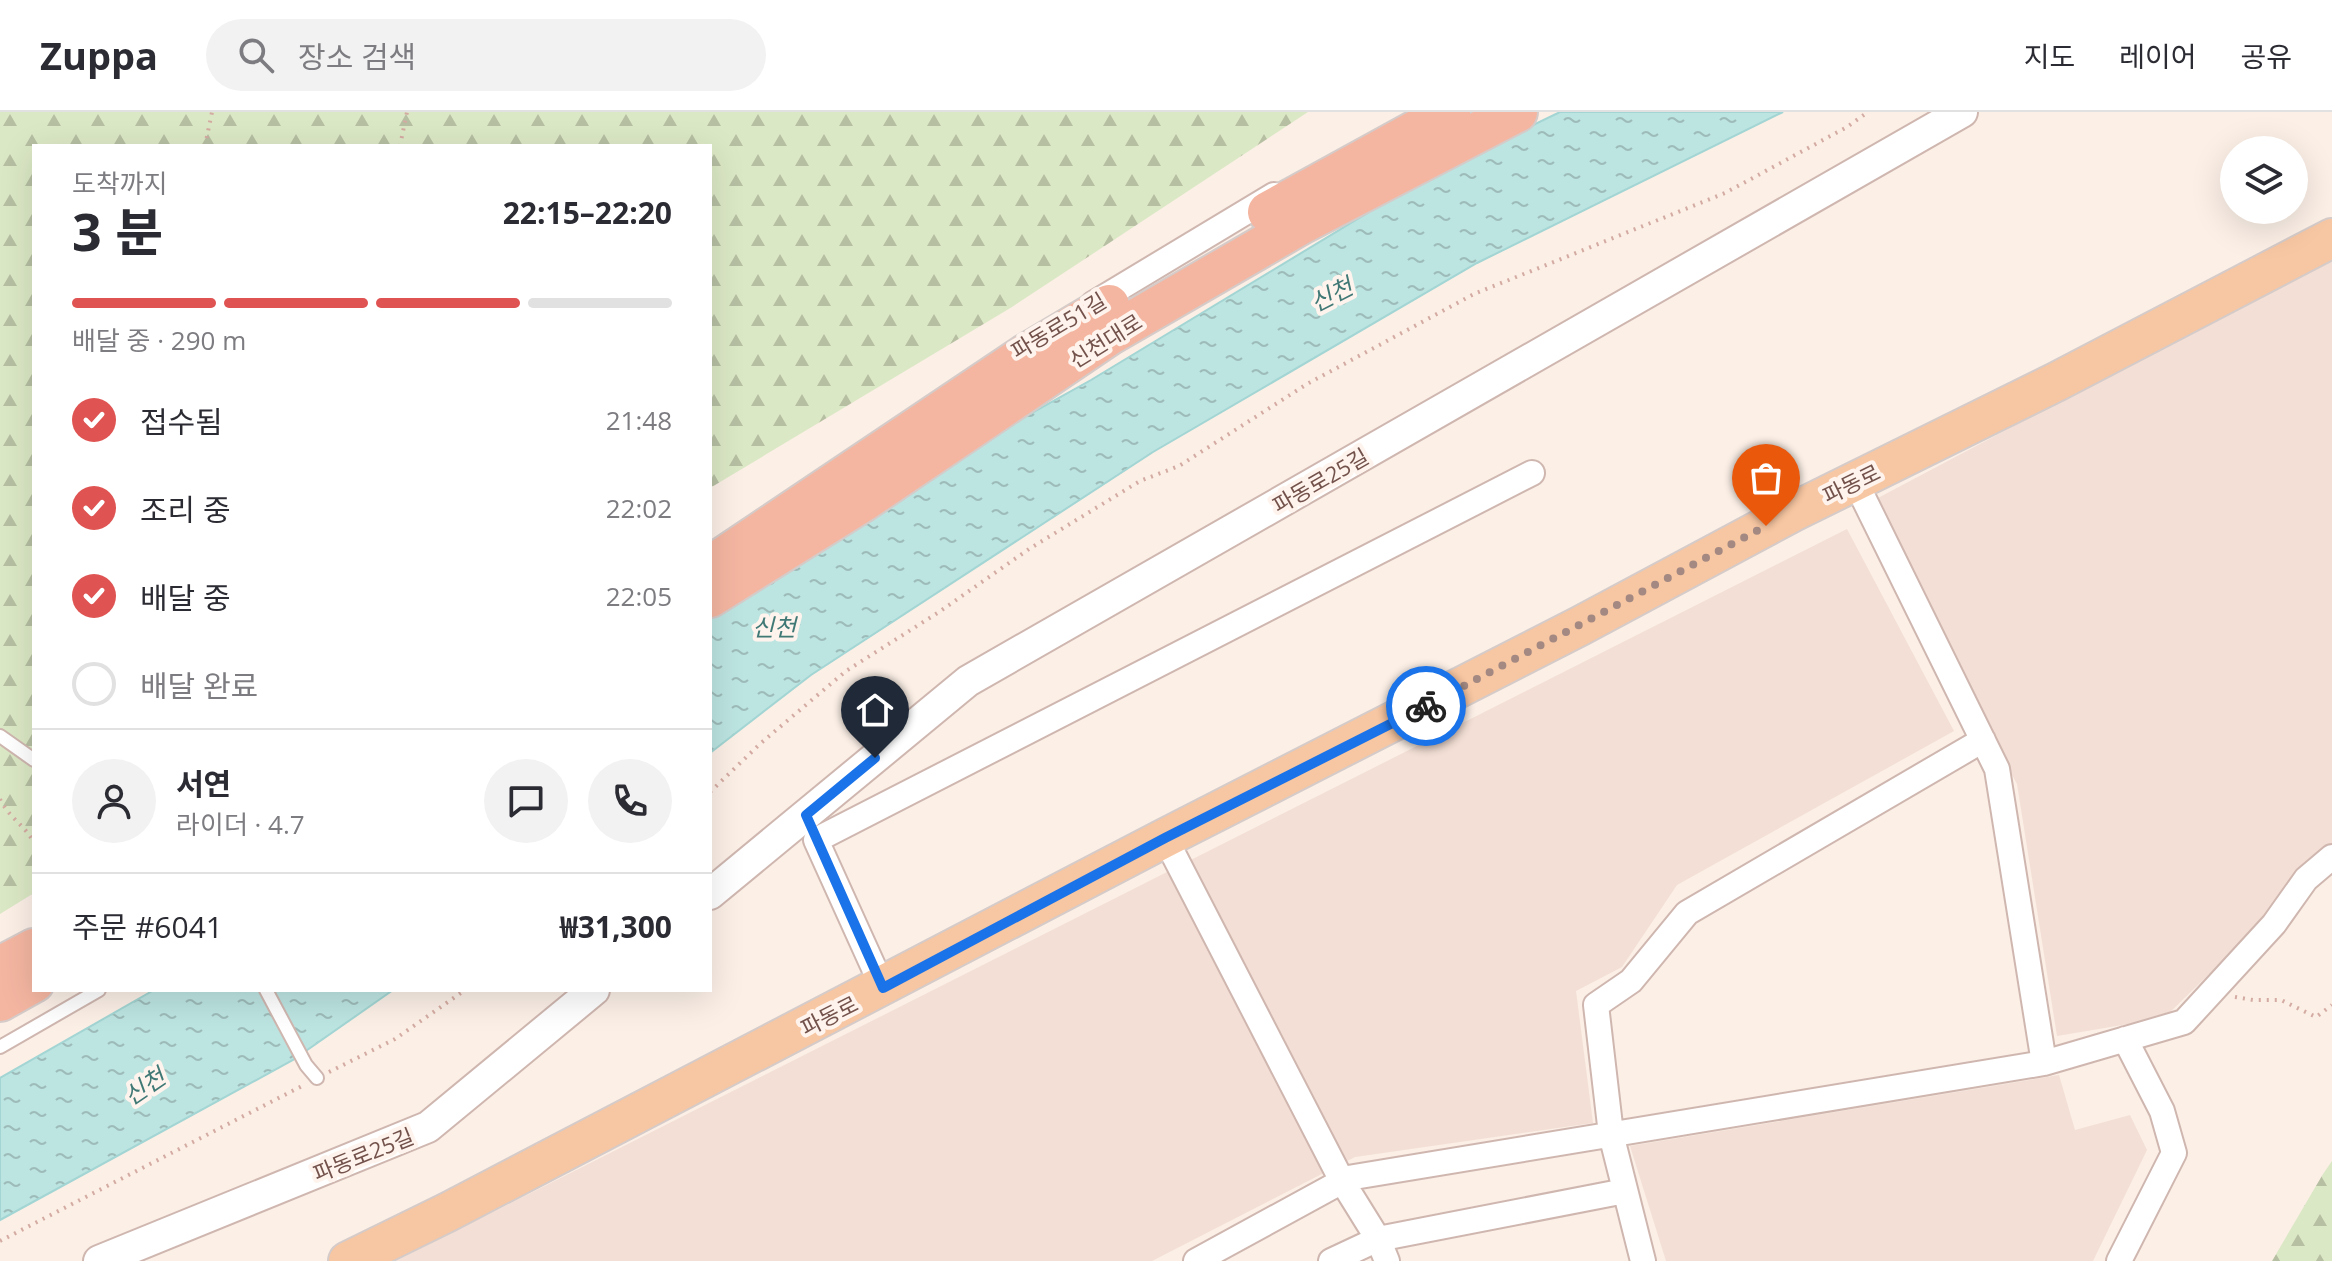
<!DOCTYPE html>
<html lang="ko">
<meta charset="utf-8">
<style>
body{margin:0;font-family:"Open Sans","Noto Sans KR",sans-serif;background:#f2f2f3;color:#2b2b33;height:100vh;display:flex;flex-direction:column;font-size:30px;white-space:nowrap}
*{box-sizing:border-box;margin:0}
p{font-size:26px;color:#7c7c81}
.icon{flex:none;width:44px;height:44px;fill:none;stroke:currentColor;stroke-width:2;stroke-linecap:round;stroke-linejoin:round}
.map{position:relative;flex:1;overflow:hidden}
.panel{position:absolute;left:32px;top:32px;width:680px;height:848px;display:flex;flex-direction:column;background:#fff;border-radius:0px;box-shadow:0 8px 32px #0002}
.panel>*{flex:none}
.controls{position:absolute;left:2220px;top:24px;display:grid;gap:16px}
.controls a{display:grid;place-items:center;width:88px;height:88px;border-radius:50%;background:#fff;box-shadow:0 8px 32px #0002;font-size:40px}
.pin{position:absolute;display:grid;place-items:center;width:68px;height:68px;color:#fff;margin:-82px -34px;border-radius:50% 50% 50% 0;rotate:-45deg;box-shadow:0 0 8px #0007}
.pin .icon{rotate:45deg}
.courier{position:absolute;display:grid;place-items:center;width:80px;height:80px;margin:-40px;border:6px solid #1a73e8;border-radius:50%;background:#fff;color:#222;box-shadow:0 2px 10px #0007}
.head em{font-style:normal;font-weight:700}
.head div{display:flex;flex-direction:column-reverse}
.head{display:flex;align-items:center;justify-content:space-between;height:136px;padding:0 40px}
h1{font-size:52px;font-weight:700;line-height:60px}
.bar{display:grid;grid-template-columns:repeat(4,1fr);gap:12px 8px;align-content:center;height:96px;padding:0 40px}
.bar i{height:10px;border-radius:6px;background:#e1e1e2}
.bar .current{background:#df5452}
.bar p{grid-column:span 4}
.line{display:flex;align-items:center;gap:20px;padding:0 40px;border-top:2px solid #e1e1e2}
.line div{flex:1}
.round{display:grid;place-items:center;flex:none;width:84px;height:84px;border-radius:42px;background:#f2f2f3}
ol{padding:0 40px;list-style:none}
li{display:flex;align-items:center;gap:24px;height:88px}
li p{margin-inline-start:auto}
li .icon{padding:8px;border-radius:50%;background:#df5452;color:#fff;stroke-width:4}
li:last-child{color:#7c7c81}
li i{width:44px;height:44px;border:4px solid #e1e1e2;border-radius:50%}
header{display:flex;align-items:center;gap:48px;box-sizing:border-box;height:112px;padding:0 40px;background:#fff;border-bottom:2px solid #e1e1e2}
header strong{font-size:38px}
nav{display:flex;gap:44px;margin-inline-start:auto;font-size:28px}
.search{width:560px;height:72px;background:#f2f2f3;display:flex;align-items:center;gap:20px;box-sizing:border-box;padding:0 28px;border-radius:44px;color:#7c7c81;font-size:30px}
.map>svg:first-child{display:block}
.residential{fill:#f3dfd5}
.forest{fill:url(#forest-firs)}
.water{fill:url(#water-ripples);stroke:#a2d5d3;stroke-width:2}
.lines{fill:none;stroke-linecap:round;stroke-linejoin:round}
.service-casing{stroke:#cfb7b0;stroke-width:16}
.minor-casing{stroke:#cfb7b0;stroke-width:28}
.tertiary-casing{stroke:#cfb7b0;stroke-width:34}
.primary-casing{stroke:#d5cbc9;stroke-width:42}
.trunk-casing{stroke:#d5cbc9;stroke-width:44}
.path{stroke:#d4aba2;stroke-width:4;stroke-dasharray:2 6;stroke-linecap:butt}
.service{stroke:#fff;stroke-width:12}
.minor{stroke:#fff;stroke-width:24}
.tertiary{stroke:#fff;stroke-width:30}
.primary{stroke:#f7c6a2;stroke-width:38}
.trunk{stroke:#f4b6a1;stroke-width:40}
.done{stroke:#a38982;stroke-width:8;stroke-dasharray:0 14.4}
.route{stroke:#1a73e8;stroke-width:10}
.labels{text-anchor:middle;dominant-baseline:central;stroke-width:8;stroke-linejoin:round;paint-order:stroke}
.street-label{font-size:22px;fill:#74524c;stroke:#fef4ed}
.water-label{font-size:24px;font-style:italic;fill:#407876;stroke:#fef4ed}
</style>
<header>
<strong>Zuppa</strong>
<div class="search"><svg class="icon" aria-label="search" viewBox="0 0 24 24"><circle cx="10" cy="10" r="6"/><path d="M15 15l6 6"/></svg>장소 검색</div>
<nav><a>지도</a><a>레이어</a><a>공유</a></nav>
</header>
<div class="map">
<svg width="2332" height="1149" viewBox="0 0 2332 1149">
<defs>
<pattern id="forest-firs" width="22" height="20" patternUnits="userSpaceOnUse" patternTransform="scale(2)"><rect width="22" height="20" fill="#dbe8c5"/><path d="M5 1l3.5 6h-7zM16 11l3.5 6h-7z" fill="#b6bfa2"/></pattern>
<pattern id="water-ripples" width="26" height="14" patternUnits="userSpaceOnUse" patternTransform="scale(2)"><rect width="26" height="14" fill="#bce4e1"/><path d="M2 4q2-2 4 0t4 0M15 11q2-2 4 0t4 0" fill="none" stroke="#9dbbb9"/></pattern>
</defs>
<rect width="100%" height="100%" fill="#fbefe6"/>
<path class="residential" d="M2332,145V733L2293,764L2280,793L2164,906L2057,924L2017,672L1861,395Z
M1847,417L1954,619L1677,773L1622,855L1576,879L1593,1011L1355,1045L1152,1149H396Z
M2059,963L2075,1018L2130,1003L2147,1038L2093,1149H1666L1630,1034Z"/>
<path class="forest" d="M0,0H1308L1012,195L710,376V34H34V781L0,802Z
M2332,1049V1149H2272L2323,1062Z"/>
<path class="water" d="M1560,0H1783L1477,151L1153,340L811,563L710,641V480L1091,268L1432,62Z
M154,878H393L293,948L0,1108V966Z"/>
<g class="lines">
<g class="service-casing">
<path id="service" d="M0,624L34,648
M266,878L306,953L317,966
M0,935L99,878"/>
</g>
<g class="minor-casing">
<path id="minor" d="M1093,192L1274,83
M1855,369L1997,657L2044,951
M1165,726L1342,1069L1378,1127L1387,1149
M883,876L816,728L1532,361
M1196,1149L1348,1066L2044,951L2184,910L2274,812L2306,767L2332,745
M1331,1149L1378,1127L1625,1079
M1643,1149L1611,1022L1596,893L1631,869L1687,801L1983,628
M2119,1149L2174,1041L2162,999L2125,927"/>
</g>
<g class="tertiary-casing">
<path id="tertiary" d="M710,782L968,569L1962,0
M99,1149L428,1015L594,878"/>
</g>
<g class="primary-casing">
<path id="primary" d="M348,1149L448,1100L1165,726L1580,514L1793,400L2056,270L2332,126"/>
</g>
<g class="trunk-casing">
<path id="trunk" d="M1268,100L1450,0
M724,445L1025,243L1109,193
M710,485L865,388L1109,223L1301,112L1517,0
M0,855L34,837
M0,889L34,870"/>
</g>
<path class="path" d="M205,34L212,0
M400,34L407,0
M710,680L761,631L846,559L939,500L1029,437L1140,369L1179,354L1307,272L1474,182L1725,81L1847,15L1868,0
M0,687C9,706 25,713 34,731
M2235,885L2253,888H2281L2316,905L2332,893
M329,960L395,927L465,878
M0,1129L304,973"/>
<use href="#service" class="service"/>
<use href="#minor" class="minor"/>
<use href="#tertiary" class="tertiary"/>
<use href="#primary" class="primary"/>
<use href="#trunk" class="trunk"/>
</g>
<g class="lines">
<path class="done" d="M1426,594L1766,414"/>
<path class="route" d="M875,646L806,703L883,876L1165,726L1426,594"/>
</g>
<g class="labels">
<g class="street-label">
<text transform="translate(1058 213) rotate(-31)">파동로51길</text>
<text transform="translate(1105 228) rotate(-32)">신천대로</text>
<text transform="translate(1320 368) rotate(-30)">파동로25길</text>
<text transform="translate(1851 371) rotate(-26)">파동로</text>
<text transform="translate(829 903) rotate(-27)">파동로</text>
<text transform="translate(363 1042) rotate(-22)">파동로25길</text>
</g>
<g class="water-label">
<text transform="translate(1331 182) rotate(-27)">신천</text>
<text x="774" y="514">신천</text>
<text transform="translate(144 974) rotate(-34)">신천</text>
</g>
</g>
</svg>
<div class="controls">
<a><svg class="icon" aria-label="layers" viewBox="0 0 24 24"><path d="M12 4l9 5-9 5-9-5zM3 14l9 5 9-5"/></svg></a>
</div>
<div class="pin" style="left:1766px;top:414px;background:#ea580c"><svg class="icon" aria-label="bag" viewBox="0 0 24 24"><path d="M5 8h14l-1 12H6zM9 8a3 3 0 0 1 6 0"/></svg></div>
<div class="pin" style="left:875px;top:646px;background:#1f2937"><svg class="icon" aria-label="home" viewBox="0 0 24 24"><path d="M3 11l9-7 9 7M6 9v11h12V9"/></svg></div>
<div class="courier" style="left:1426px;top:594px"><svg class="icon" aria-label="bike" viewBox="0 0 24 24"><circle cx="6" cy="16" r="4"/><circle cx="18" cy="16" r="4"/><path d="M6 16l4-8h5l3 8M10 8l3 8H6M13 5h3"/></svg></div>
<section class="panel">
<div class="head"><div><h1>3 분</h1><p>도착까지</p></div><em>22:15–22:20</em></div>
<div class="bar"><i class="current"></i><i class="current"></i><i class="current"></i><i></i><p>배달 중 · 290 m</p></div>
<ol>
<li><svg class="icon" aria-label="check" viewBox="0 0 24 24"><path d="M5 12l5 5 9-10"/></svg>접수됨<p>21:48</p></li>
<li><svg class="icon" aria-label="check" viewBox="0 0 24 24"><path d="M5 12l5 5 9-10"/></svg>조리 중<p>22:02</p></li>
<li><svg class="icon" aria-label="check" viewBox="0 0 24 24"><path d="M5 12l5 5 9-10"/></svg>배달 중<p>22:05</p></li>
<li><i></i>배달 완료</li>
</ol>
<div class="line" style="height:144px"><a class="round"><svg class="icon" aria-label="person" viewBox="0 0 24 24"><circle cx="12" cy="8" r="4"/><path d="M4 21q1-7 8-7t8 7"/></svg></a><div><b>서연</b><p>라이더 · 4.7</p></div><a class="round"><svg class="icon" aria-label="chat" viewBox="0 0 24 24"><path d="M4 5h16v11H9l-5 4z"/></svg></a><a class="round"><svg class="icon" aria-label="phone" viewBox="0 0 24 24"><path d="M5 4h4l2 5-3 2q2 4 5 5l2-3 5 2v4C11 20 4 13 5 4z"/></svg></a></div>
<div class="line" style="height:104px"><div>주문 #6041</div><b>₩31,300</b></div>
</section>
</div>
